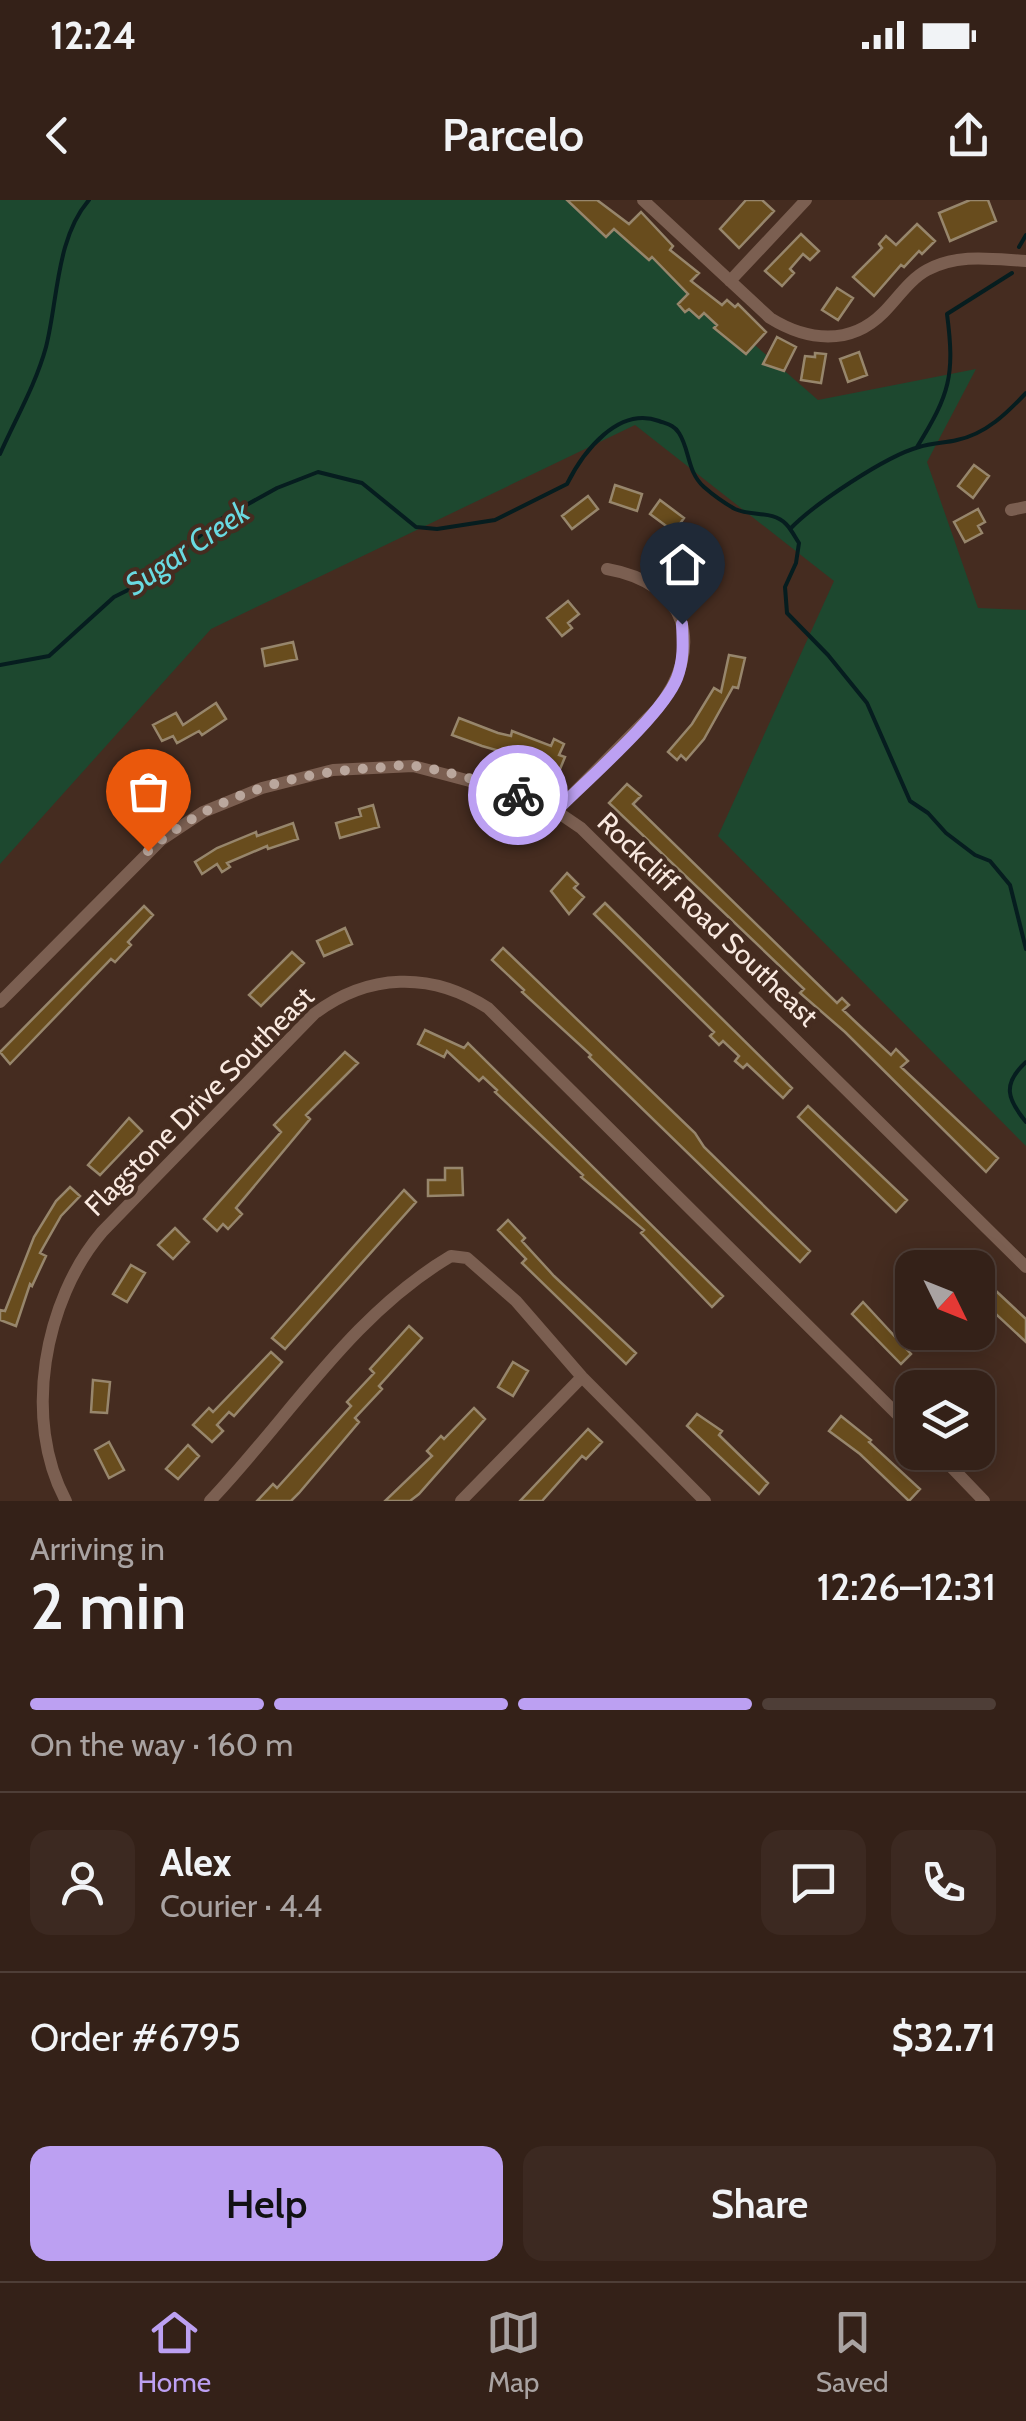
<!DOCTYPE html>
<meta charset="utf-8">
<style>
body{margin:0;font-family:Cabin,sans-serif;background:#3c2921;color:#f1f3f6;height:100vh;display:flex;flex-direction:column;font-size:38px;white-space:nowrap}
*{box-sizing:border-box;margin:0}
p{font-size:32px;color:#a9a3a2}
.icon{flex:none;width:55px;height:55px;fill:none;stroke:currentColor;stroke-width:2;stroke-linecap:round;stroke-linejoin:round}
.map{position:relative;height:1301px;overflow:hidden}
.sheet{display:flex;flex-direction:column;background:#342118;flex:1}
.sheet>*{flex:none}
.needle{width:65px;rotate:133deg}
.tools{position:absolute;left:895px;top:1050px;display:grid;gap:20px}
.tools a{display:grid;place-items:center;width:100px;height:100px;border-radius:20px;background:#342118;box-shadow:0 5px 25px #0003,0 0 0 2px #4e3e37;font-size:50px}
.pin{position:absolute;display:grid;place-items:center;width:85px;height:85px;color:#fff;margin:-102px -42px;border-radius:50% 50% 50% 0;rotate:-45deg;box-shadow:0 0 10px #0007}
.pin .icon{rotate:45deg}
.courier{position:absolute;display:grid;place-items:center;width:100px;height:100px;margin:-50px;border:8px solid #bca0f2;border-radius:50%;background:#fff;color:#222;box-shadow:0 2px 12px #0007}
.headline em{font-style:normal;font-weight:600}
.headline div{display:flex;flex-direction:column-reverse}
.headline{display:flex;align-items:center;justify-content:space-between;height:170px;padding:0 30px}
h1{font-size:65px;font-weight:600;line-height:75px}
.bar{display:grid;grid-template-columns:repeat(4,1fr);gap:15px 10px;align-content:center;height:120px;padding:0 30px}
.bar i{height:12px;border-radius:8px;background:#4e3e37}
.bar .current{background:#bca0f2}
.bar p{grid-column:span 4}
.line{display:flex;align-items:center;gap:25px;padding:0 30px;border-top:2px solid #4e3e37}
.line div{flex:1}
.round{display:grid;place-items:center;flex:none;width:105px;height:105px;border-radius:20px;background:#3c2921}
.cta{display:flex;gap:20px;margin-top:auto;padding:20px 30px}
.cta a{flex:1;height:115px;border-radius:20px;background:#bca0f2;color:#111;font-size:40px;font-weight:600;line-height:115px;text-align:center}
.cta a+a{background:#3c2921;color:#f1f3f6}
.status{display:flex;justify-content:space-between;align-items:center;height:70px;padding:0 50px;background:#342118;direction:ltr}
.status svg{height:28px;fill:currentColor}
header{display:flex;justify-content:space-between;align-items:center;height:130px;padding:0 30px;background:#342118;font-size:45px;font-weight:600}
.tabs{display:flex;justify-content:space-around;align-items:center;height:140px;border-top:2px solid #4e3e37;background:#342118;font-size:28px;color:#a9a3a2}
.tabs a{display:grid;justify-items:center;gap:5px}
.tabs .current{color:#bca0f2}
.map>svg:first-child{display:block}
.green{fill:#1d482f}
.lines{fill:none;stroke-linecap:round;stroke-linejoin:round}
.stream{stroke:#061d1f;stroke-width:4}
.building{fill:#684c1d;stroke:#97866c;stroke-width:2.5}
.street{stroke:#7b5f51;stroke-width:12}
.done{stroke:#baa79d;stroke-width:10;stroke-dasharray:0 18}
.route{stroke:#bca0f2;stroke-width:12}
.labels{text-anchor:middle;dominant-baseline:central;stroke-width:8;stroke-linejoin:round;paint-order:stroke}
.street-label{font-size:28px;fill:#f9e9e0;stroke:#452c20}
.water-label{font-size:30px;font-style:italic;fill:#69dae1;stroke:#452c20}
</style>
<div class="status"><b>12:24</b><svg viewBox="0 0 49 12"><path d="M0 12V9h3v3zM5 12V6h3v6zM10 12V3h3v9zM15 12V0h3v12zM26 1h20v11H26zM47 4h2v5h-2z"/></svg></div>
<header><svg class="icon" aria-label="back" viewBox="0 0 24 24"><path d="M15 5l-7 7 7 7"/></svg>Parcelo<svg class="icon" aria-label="share" viewBox="0 0 24 24"><path d="M12 15V3M7 8l5-5 5 5M5 13v7h14v-7"/></svg></header>
<div class="map">
<svg width="1026" height="1301" viewBox="0 0 1026 1301">
<rect width="100%" height="100%" fill="#452c20"/>
<path class="green" d="M0,0H588L818,200L976,169L927,262L978,408L1026,410V946L718,636L834,381L635,225L211,429L0,664Z"/>
<g class="lines">
<path class="stream" d="M1019,47L1026,35
M917,247C950,194 955,175 947,114L1012,73
M0,254C15,220 36,184 46,147C58,100 56,38 89,0
M790,329C814,304 886,256 919,247C932,243 945,243 957,240C986,234 1007,213 1026,193
M0,465L49,456L114,397L138,385L221,319L277,288L318,272L362,283L416,327L437,329L495,320L567,284C583,252 618,206 659,221C667,224 674,225 679,233C690,250 687,272 704,287C712,294 726,304 735,309C752,317 772,310 786,324C791,329 795,337 799,343L796,363L785,387L787,413L828,455L867,503L910,601L928,613L946,633L975,655L990,661L1010,685L1026,749
M1026,862C1002,884 1007,899 1026,922"/>
</g>
<path class="building" d="M567,0H597L629,24L641,12L673,46L670,50L699,73L691,81L722,105L727,100L735,107L738,104L766,132L746,154L714,128L717,125L704,113L699,118L689,109L685,112L678,104L688,94L652,57L649,60L614,29L606,37Z
M746,0H762L774,11L739,48L720,29Z
M970,0H988L996,21L950,41L939,13Z
M917,24L935,41L922,54L919,51L904,67L901,65L874,96L853,77L882,48L879,44L886,36L896,45Z
M801,34L819,51L810,60L803,54L790,69L794,73L782,86L765,71Z
M837,88L853,98L838,120L822,110Z
M777,137L796,147L784,171L763,164Z
M859,152L867,175L848,182L840,159Z
M815,153L826,154L821,183L801,180L805,156L815,157Z
M974,265L989,276L973,298L958,286Z
M615,285L642,294L637,311L610,302Z
M588,296L598,309L572,329L562,316Z
M660,300L684,318L679,325L704,346L694,358L676,342L681,337L650,314Z
M978,309L985,322L978,326L982,333L965,342L954,322Z
M568,401L579,414L568,423L572,428L562,436L547,418Z
M293,442L297,459L265,466L262,449Z
M729,455L745,458L738,488L733,487L704,539L686,560L681,555L677,560L668,552L692,524L714,488L721,492Z
M216,503L226,519L202,535L199,531L177,543L173,536L162,541L153,525L176,513L183,525Z
M459,518L498,533L511,536L512,531L551,546L554,539L564,544L559,555L565,557L560,569L525,554L524,558L482,546L452,535Z
M627,584L641,596L633,604L837,803L842,798L849,805L843,810L862,828L891,855L896,849L908,861L901,867L998,958L986,972L845,832L800,793L804,789L609,603Z
M373,605L379,627L340,638L336,623L361,616L359,609Z
M293,623L298,639L268,649L267,646L227,663L230,667L222,672L217,664L202,674L195,662L217,648L256,632L257,636Z
M567,673L578,684L574,688L584,697L569,714L551,691Z
M605,703L792,888L783,898L747,864L743,868L735,861L739,856L723,841L719,845L710,836L714,832L594,714Z
M144,706L153,715L128,742L131,745L115,762L111,759L10,864L0,852Z
M345,728L352,744L324,756L317,741Z
M503,748L695,933L704,947L810,1051L800,1062L589,857L591,855L522,792L524,790L492,760Z
M292,752L304,763L261,806L249,795Z
M425,830L464,848L468,843L723,1096L712,1107L641,1033L644,1030L581,977L583,975L495,892L497,890L483,877L479,881L447,851L444,857L418,844Z
M345,852L358,863L306,915L310,919L236,1008L242,1014L228,1029L223,1024L217,1031L204,1019L281,932L274,925Z
M808,906L907,1000L896,1012L798,917Z
M129,918L142,931L100,975L88,965Z
M445,968H462L463,995L428,996V980H445Z
M70,987L80,996L61,1016L40,1053L46,1056L32,1086L30,1084L16,1126L0,1120V1110L5,1111L34,1037L56,1001Z
M404,990L416,1002L285,1149L272,1138Z
M508,1020L525,1038L522,1041L554,1076L636,1153L626,1164L522,1063L526,1059L498,1030Z
M175,1028L189,1042L173,1059L158,1045Z
M131,1065L145,1073L127,1102L113,1094Z
M996,1091L1026,1119V1142L985,1104Z
M863,1102L911,1154L901,1164L852,1114Z
M409,1126L422,1138L379,1186L382,1189L355,1218L359,1222L299,1293L291,1301H257L273,1284L277,1288L351,1206L347,1202L374,1173L370,1169Z
M271,1152L282,1162L234,1216L229,1212L217,1225L223,1231L212,1242L193,1225L209,1208L213,1212Z
M513,1162L528,1171L513,1196L498,1187Z
M93,1180L110,1182L107,1213L91,1212Z
M474,1208L485,1219L419,1294L410,1301H385L432,1256L427,1251L441,1236L444,1239Z
M697,1214L722,1231L719,1235L768,1283L759,1294L687,1226Z
M841,1216L871,1240L869,1242L920,1289L909,1301L860,1254L829,1231Z
M588,1229L602,1242L586,1259L582,1256L542,1301H520Z
M109,1242L124,1270L109,1278L95,1250Z
M188,1245L199,1256L178,1279L166,1269Z"/>
<g class="lines">
<path class="street" d="M643,0L770,118C807,141 850,146 883,113C897,99 910,79 927,70C958,53 992,59 1026,61
M730,81L806,0
M1011,310L1026,307
M556,611L657,509C707,446 687,383 607,369
M0,802L161,640L203,612L262,588L333,570L413,566L512,592L556,611L581,628L1026,1067
M937,1252L984,1301
M66,1301C22,1220 44,1100 102,1032L314,814C368,773 431,771 488,808L912,1229
M210,1301C289,1218 351,1115 451,1056L467,1058L516,1101L582,1177L705,1301
M461,1301L582,1177"/>
</g>
<g class="lines">
<path class="done" d="M148,651C211,596 293,572 375,568C388,567 402,564 414,566C441,569 493,584 518,595"/>
<path class="route" d="M518,595L556,611C587,580 663,514 677,478C684,460 683,443 682,424"/>
</g>
<g class="labels">
<g class="street-label">
<text transform="translate(708 719) rotate(44)">Rockcliff Road Southeast</text>
<text transform="translate(199 901) rotate(-45)">Flagstone Drive Southeast</text>
</g>
<g class="water-label">
<text transform="translate(187 348) rotate(-34)">Sugar Creek</text>
</g>
</g>
</svg>
<div class="tools">
<a><svg class="needle" viewBox="-14 -14 28 28"><path d="M0-13l5 13h-10z" fill="#e53935"/><path d="M0 13l5-13h-10z" fill="#a9a3a2"/></svg></a>
<a><svg class="icon" aria-label="layers" viewBox="0 0 24 24"><path d="M12 4l9 5-9 5-9-5zM3 14l9 5 9-5"/></svg></a>
</div>
<div class="pin" style="left:148px;top:651px;background:#ea580c"><svg class="icon" aria-label="bag" viewBox="0 0 24 24"><path d="M5 8h14l-1 12H6zM9 8a3 3 0 0 1 6 0"/></svg></div>
<div class="pin" style="left:682px;top:424px;background:#1f2937"><svg class="icon" aria-label="home" viewBox="0 0 24 24"><path d="M3 11l9-7 9 7M6 9v11h12V9"/></svg></div>
<div class="courier" style="left:518px;top:595px"><svg class="icon" aria-label="bike" viewBox="0 0 24 24"><circle cx="6" cy="16" r="4"/><circle cx="18" cy="16" r="4"/><path d="M6 16l4-8h5l3 8M10 8l3 8H6M13 5h3"/></svg></div>
</div>
<section class="sheet">
<div class="headline"><div><h1>2 min</h1><p>Arriving in</p></div><em>12:26–12:31</em></div>
<div class="bar"><i class="current"></i><i class="current"></i><i class="current"></i><i></i><p>On the way · 160 m</p></div>
<div class="line" style="height:180px"><a class="round"><svg class="icon" aria-label="person" viewBox="0 0 24 24"><circle cx="12" cy="8" r="4"/><path d="M4 21q1-7 8-7t8 7"/></svg></a><div><b>Alex</b><p>Courier · 4.4</p></div><a class="round"><svg class="icon" aria-label="chat" viewBox="0 0 24 24"><path d="M4 5h16v11H9l-5 4z"/></svg></a><a class="round"><svg class="icon" aria-label="phone" viewBox="0 0 24 24"><path d="M5 4h4l2 5-3 2q2 4 5 5l2-3 5 2v4C11 20 4 13 5 4z"/></svg></a></div>
<div class="line" style="height:130px"><div>Order #6795</div><b>$32.71</b></div>
<div class="cta"><a>Help</a><a>Share</a></div>
</section>
<nav class="tabs">
<a class="current"><svg class="icon" aria-label="home" viewBox="0 0 24 24"><path d="M3 11l9-7 9 7M6 9v11h12V9"/></svg>Home</a>
<a><svg class="icon" aria-label="map" viewBox="0 0 24 24"><path d="M3 6l6-2 6 2 6-2v14l-6 2-6-2-6 2zM9 4v14M15 6v14"/></svg>Map</a>
<a><svg class="icon" aria-label="saved" viewBox="0 0 24 24"><path d="M7 4h10v16l-5-4-5 4z"/></svg>Saved</a>
</nav>
